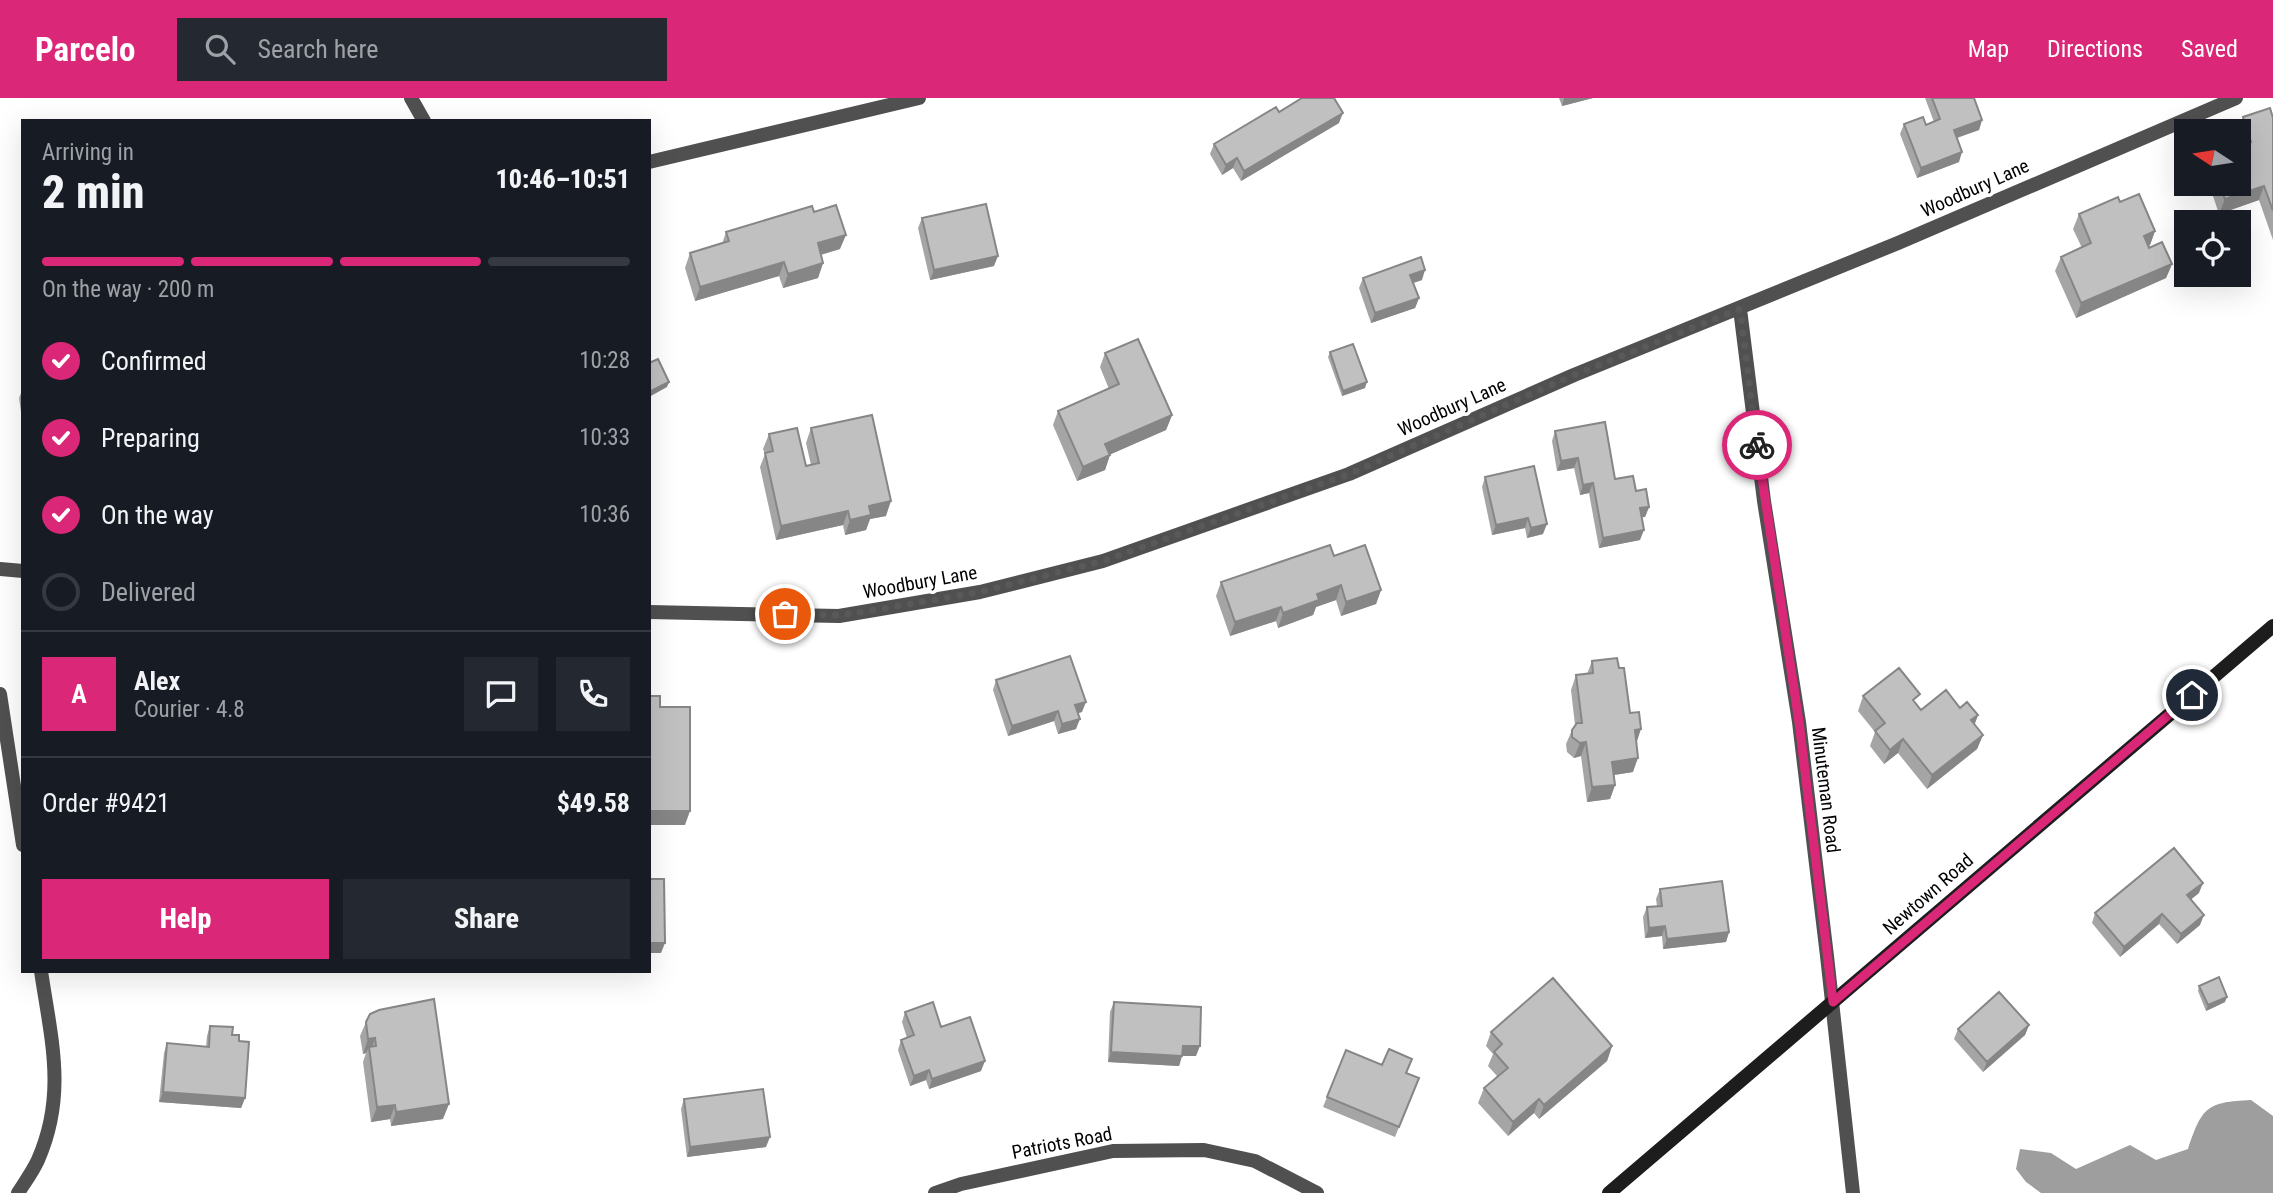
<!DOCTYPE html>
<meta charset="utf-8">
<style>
body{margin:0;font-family:"Roboto Condensed",sans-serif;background:#242831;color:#f1f3f6;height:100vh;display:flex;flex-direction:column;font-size:26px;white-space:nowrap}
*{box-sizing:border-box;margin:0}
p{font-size:23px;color:#9ea1a6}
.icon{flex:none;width:38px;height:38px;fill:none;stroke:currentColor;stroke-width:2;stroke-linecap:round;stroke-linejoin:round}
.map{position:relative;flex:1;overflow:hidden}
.sheet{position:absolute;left:21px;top:21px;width:630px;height:854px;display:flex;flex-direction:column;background:#171b24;border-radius:0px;box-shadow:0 7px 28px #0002}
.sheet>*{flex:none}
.needle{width:46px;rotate:282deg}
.buttons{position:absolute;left:2174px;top:21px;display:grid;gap:14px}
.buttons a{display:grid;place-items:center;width:77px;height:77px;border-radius:0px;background:#171b24;box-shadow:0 7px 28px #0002;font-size:35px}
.pin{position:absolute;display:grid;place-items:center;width:60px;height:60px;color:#fff;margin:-30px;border:4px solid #fff;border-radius:50%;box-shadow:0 2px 7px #0007}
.courier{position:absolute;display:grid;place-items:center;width:70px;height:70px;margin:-35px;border:5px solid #db2777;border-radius:50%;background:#fff;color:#222;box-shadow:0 2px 9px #0007}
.summary em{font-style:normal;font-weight:800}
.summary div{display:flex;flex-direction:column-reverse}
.summary{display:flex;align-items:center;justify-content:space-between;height:119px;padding:0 21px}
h1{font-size:46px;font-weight:800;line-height:52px}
.bar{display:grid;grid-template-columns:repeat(4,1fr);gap:10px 7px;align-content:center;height:84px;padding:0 21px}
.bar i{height:9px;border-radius:5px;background:#363941}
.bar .selected{background:#db2777}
.bar p{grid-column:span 4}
.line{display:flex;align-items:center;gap:18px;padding:0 21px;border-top:2px solid #363941}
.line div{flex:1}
.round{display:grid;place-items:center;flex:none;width:74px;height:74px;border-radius:0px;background:#242831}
ol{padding:0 21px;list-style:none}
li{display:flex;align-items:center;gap:21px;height:77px}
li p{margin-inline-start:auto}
li .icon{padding:7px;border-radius:50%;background:#db2777;color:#fff;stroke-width:4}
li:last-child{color:#9ea1a6}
li i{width:38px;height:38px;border:4px solid #363941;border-radius:50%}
.button{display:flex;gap:14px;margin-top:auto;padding:14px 21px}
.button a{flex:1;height:80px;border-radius:0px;background:#db2777;color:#fff;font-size:28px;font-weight:800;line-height:80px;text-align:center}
.button a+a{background:#242831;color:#f1f3f6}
header{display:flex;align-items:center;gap:42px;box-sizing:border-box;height:98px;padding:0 35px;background:#db2777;color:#fff}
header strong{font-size:33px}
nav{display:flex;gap:38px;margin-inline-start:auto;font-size:24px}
.search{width:490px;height:63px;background:#242831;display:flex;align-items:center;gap:18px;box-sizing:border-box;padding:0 24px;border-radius:0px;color:#9ea1a6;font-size:26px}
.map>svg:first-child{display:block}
.water{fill:#9e9e9e}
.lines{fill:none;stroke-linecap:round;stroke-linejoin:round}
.street{stroke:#505050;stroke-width:14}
.secondary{stroke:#1d1d1d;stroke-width:14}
.wall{fill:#a5a5a5}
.shaded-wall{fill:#868686}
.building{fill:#c0c0c0;stroke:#868686;stroke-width:2}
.done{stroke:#595959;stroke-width:7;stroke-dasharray:0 12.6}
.route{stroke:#db2777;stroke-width:9}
.labels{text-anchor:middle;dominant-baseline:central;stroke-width:7;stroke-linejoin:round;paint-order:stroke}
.street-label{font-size:19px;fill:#000;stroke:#fff}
</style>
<header>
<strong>Parcelo</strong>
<div class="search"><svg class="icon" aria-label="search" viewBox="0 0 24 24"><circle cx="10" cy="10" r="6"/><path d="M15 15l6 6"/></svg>Search here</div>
<nav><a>Map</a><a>Directions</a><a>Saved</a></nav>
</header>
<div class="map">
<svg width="2273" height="1095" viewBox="0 0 2273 1095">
<rect width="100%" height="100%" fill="#fff"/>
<path class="water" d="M2251,1002L2273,1018V1095H2041L2026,1084L2016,1071L2020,1051L2051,1055L2076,1071L2130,1047L2156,1062L2188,1051C2202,1009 2207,1004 2251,1002Z"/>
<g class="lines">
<path class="street" d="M411,0L424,23
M649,64L919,0
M1740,211L1764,403L1799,624L1827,858L1853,1095
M0,471L23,473
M649,514L839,518L980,494L1103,463L1349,376L1574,277L1898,145L2236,0
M0,596L23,747
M18,1095C25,1084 33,1073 38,1062C67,996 51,941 41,873
M935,1095L961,1086L1113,1053L1204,1052L1255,1063L1317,1095"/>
<path class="secondary" d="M1609,1095L2273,528"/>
</g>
<path class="wall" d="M1559,0H1593L1562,8Z
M1925,0H1974L1982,22L1979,32L1957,40L1959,64L1917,80L1900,36L1904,26L1926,27L1934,24Z
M1279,14L1339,25L1241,83L1233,70L1222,77L1210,56L1214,46Z
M2243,19L2273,20V142L2259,102L2219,116L2209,86H2238L2242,47L2238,33Z
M2120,104L2155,133L2150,147L2149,148L2172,166L2166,180L2076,220L2055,173L2061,159L2082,150L2073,131L2079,116Z
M814,114L840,151L821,157L823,165L818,180L783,190L779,178L695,203L685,170L690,155L722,146L726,134Z
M922,120L994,168L930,182L918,130Z
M1363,180L1422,182L1413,185L1419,200L1415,210L1371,225L1359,190Z
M1330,254L1365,290L1342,298L1328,259Z
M1105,255L1172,317L1166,332L1110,356L1105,372L1077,383L1053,327L1058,313L1109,291L1100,269Z
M23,290V328L19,300Z
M811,330L886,418L870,421L866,432L845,437L843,427L776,442L760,369L765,356L763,351L769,336L806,368L811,367L806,345Z
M1555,333L1615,381L1636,393L1649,409L1645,419H1642L1640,442L1599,450L1589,395L1580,397L1574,370L1557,373L1552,343Z
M1534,368L1543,436L1527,440L1525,430L1492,437L1482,389L1485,379Z
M1334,458L1381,492L1376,506L1341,518L1336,502L1316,509L1313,517L1278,530L1276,523L1230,538L1216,498L1221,484Z
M1592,563L1619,570L1636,644L1633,674L1614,677L1615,687L1610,701L1587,704L1581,658L1574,660L1567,654L1566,646L1572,632L1575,627L1571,592L1576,577L1587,576Z
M996,582L1082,614L1078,615L1076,631L1058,636L1054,623L1008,638L993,592Z
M1863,598L1916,606L1921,612L1960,610L1978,617L1974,627L1983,637L1977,651L1927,691L1898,655L1884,666L1870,648L1875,634L1858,613Z
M1660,791L1729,834L1726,844L1663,851L1662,838L1645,840L1643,819L1647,809L1657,808L1656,801Z
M2199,795L2191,801L2200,827L2177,846L2159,826L2120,859L2092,825L2095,815Z
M2199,888L2225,904L2206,913L2198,893Z
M1114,904L1196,958H1182L1179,968L1108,964L1110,914Z
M905,914L941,929L981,973L929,991L926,982L910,988L898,952L901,942L907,940L902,924Z
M366,924L443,1021L391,1028L390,1021L371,1024L363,964L366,955L363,956L360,938Z
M2029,927L2025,937L1983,974L1954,941L1958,931Z
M210,928L232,937L239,943L245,1000L241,1010L159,1004L164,955L167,945L206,949L207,938Z
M1491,934L1612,948L1607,963L1539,1021L1534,1015L1508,1038L1478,1005L1484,990L1497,978L1488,968L1493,956L1486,948Z
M1382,967L1419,980L1395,1039L1323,1009L1327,999Z
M684,1001L766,1049L687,1059L681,1011Z"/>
<path class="shaded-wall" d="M1564,0H1593L1562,8Z
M1343,15L1339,25L1241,83L1244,73Z
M1982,22L1979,32L1950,42L1954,32Z
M1962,54L1959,64L1917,80L1921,70Z
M1237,60L1233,70L1222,77L1226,67Z
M2264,88L2259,102L2219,116L2225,101Z
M2155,133L2150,147L2139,152L2144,138Z
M846,137L840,151L812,159L818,145Z
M998,158L994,168L930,182L934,172Z
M784,164L779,178L695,203L700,189Z
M823,165L818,180L783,190L788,176Z
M2172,166L2166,180L2076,220L2081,205Z
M1425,172L1422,182L1407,187L1410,177Z
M1419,200L1415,210L1371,225L1375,215Z
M669,284L667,289L649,299V294Z
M1367,284L1365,290L1342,298L1343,293Z
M1172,317L1166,332L1100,361L1105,346Z
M1110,357L1105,372L1077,383L1083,369Z
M1578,360L1574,370L1557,373L1561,363Z
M1593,385L1589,395L1580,397L1583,387Z
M891,403L886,418L870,421L866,432L845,437L850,422L869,408Z
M1649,409L1645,419L1636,420L1640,410Z
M848,413L843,427L776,442L781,428Z
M1528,420L1525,430L1492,437L1496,427Z
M1547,426L1543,436L1527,440L1531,430Z
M1644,432L1640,442L1599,450L1603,440Z
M1341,487L1336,502L1316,509L1313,517L1278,530L1283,515L1317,496Z
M1381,492L1376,506L1341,518L1346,504Z
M1281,509L1276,523L1230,538L1235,524Z
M1086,604L1082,614L1071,617L1075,607Z
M1058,613L1054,623L1008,638L1012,628Z
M1978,617L1973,631L1971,622Z
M1080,621L1076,631L1058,636L1062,626Z
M1641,631L1636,646L1635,632Z
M1983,637L1977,651L1927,691L1932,677Z
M1903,641L1898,655L1884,666L1890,652Z
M1586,644L1581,658L1574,660L1580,645Z
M1638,660L1633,674L1607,678L1612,664Z
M1615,687L1610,701L1587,704L1592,689Z
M649,713H690L685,727H649Z
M2203,785L2199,795L2184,807L2187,797Z
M2162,816L2159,826L2120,859L2124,849Z
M2204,817L2200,827L2177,846L2181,836Z
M1665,828L1662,838L1645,840L1649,830Z
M1729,834L1726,844L1663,851L1667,841Z
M649,845H665L661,855H649Z
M2227,899L2225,904L2206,913L2208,907Z
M2029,927L2025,937L1983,974L1987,964Z
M375,940L370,955L369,949L366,955L363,956L368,941Z
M1183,948H1200L1196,958H1182L1179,968L1108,964L1111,954Z
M1612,948L1607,963L1539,1021L1544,1007Z
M985,963L981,973L929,991L932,981Z
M929,972L926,982L910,988L914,978Z
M163,994L245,1000L241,1010L159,1004Z
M1539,1001L1534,1015L1508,1038L1513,1024Z
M449,1006L443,1021L391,1028L396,1014Z
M395,1007L390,1021L371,1024L377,1009Z
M770,1039L766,1049L687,1059L690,1049Z"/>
<path class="building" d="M1302,0H1334L1343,15L1244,73L1237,60L1226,67L1214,46L1276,9L1279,14Z
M1932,0H1974L1982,22L1954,32L1962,54L1921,70L1904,26L1923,19L1926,27L1940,21Z
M2270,10L2273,20V113L2264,88L2225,101L2219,86H2238V49L2251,44L2243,19Z
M2139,96L2155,133L2144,138L2149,150L2162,144L2172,166L2081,205L2061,159L2091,145L2079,116L2118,99L2120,104Z
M986,106L998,158L934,172L922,120Z
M836,107L846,137L818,145L823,165L788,176L784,164L700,189L690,155L729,143L726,134L812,108L814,114Z
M1421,159L1425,172L1410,177L1419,200L1375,215L1363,180Z
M1138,241L1172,317L1105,346L1110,357L1083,369L1058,313L1119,286L1105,255Z
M1353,246L1367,284L1343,293L1330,254Z
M658,261L669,284L649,294V265Z
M872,317L891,403L869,408L871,417L850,422L848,413L781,428L765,355L773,353L769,336L797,330L806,368L819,365L811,330Z
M1605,324L1615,381L1633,378L1636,393L1646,391L1649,409L1640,410L1644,432L1603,440L1593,385L1583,387L1578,360L1561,363L1555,333Z
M1534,368L1547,426L1531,430L1528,420L1496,427L1485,379Z
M1330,447L1334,458L1365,447L1381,492L1346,504L1341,487L1317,496L1319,502L1283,515L1281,509L1235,524L1221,484Z
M1070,558L1086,604L1075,607L1080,621L1062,626L1058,613L1012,628L996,582Z
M1617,560L1619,570H1624L1630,615L1639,614L1641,631L1635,632L1638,660L1612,664L1615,687L1592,689L1586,644L1580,645L1572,639V632L1577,625H1582L1576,577L1593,575L1592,563Z
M1899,570L1920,596L1913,602L1921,612L1946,592L1960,610L1967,604L1978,617L1971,622L1983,637L1932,677L1903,641L1890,652L1875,633L1885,625L1863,598Z
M649,598H660V609H690V713H649Z
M2174,750L2203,785L2187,797L2204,817L2181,836L2162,816L2124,849L2095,815Z
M649,781H664L665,845H649Z
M1722,783L1729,834L1667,841L1665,828L1649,830L1647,809L1662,808L1660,791Z
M2219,879L2227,899L2208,907L2199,888Z
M1553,880L1612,948L1544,1007L1539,1001L1513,1024L1484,990L1508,970L1494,954L1502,946L1491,934Z
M1999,894L2029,927L1987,964L1958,931Z
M434,901L449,1006L396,1014L395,1007L377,1009L369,949L376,948L375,940L368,941L366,924L370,916L379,912Z
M933,904L941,929L970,919L985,963L932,981L929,972L914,978L901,942L914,937L905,914Z
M1114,904L1201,909L1200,948H1183L1182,958L1111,954Z
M210,928L233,929L232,937H239V943L249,944L245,1000L163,994L167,945L209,949Z
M1389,951L1412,961L1406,975L1419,980L1399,1029L1327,999L1346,952L1382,967Z
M763,991L770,1039L690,1049L684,1001Z"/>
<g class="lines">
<path class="done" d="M785,516L839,517L863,514L980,494L1103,463L1349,376L1574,277L1740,211L1757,347"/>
<path class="route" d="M1757,347L1799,624L1833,904L2192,597"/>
</g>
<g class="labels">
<g class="street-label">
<text transform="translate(1975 90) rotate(-24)">Woodbury Lane</text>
<text transform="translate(1452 309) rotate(-24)">Woodbury Lane</text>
<text transform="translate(920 484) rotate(-10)">Woodbury Lane</text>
<text transform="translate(1826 692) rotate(83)">Minuteman Road</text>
<text transform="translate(1928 796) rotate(-41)">Newtown Road</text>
<text transform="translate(1062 1045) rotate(-11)">Patriots Road</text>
</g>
</g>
</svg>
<div class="buttons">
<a><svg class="needle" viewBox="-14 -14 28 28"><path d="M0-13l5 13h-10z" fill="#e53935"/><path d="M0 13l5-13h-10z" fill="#9ea1a6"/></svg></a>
<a><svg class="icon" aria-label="locate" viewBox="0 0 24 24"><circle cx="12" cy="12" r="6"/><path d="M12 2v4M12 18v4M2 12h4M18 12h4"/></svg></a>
</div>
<div class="pin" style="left:785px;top:516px;background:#ea580c"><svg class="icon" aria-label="bag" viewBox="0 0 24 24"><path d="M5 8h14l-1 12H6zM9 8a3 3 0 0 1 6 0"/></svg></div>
<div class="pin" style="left:2192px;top:597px;background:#1f2937"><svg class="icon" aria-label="home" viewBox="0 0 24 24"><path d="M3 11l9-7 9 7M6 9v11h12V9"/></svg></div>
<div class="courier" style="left:1757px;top:347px"><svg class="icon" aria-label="bike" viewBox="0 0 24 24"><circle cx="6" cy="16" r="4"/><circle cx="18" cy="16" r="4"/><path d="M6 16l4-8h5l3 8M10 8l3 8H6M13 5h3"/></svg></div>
<section class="sheet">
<div class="summary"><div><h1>2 min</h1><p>Arriving in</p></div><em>10:46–10:51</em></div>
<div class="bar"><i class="selected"></i><i class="selected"></i><i class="selected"></i><i></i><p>On the way · 200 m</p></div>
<ol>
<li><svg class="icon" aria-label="check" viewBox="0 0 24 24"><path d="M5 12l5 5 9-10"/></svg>Confirmed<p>10:28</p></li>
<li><svg class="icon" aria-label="check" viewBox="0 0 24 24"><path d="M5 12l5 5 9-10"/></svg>Preparing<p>10:33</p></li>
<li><svg class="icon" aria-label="check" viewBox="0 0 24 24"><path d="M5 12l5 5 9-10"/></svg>On the way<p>10:36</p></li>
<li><i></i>Delivered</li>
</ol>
<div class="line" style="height:126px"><b class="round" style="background:#db2777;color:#fff">A</b><div><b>Alex</b><p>Courier · 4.8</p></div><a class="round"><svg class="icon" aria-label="chat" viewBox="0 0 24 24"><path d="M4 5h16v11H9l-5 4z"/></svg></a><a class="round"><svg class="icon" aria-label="phone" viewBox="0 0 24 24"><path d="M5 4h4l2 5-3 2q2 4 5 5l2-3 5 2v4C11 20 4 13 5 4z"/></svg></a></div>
<div class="line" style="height:91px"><div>Order #9421</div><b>$49.58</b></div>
<div class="button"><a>Help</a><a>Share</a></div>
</section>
</div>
